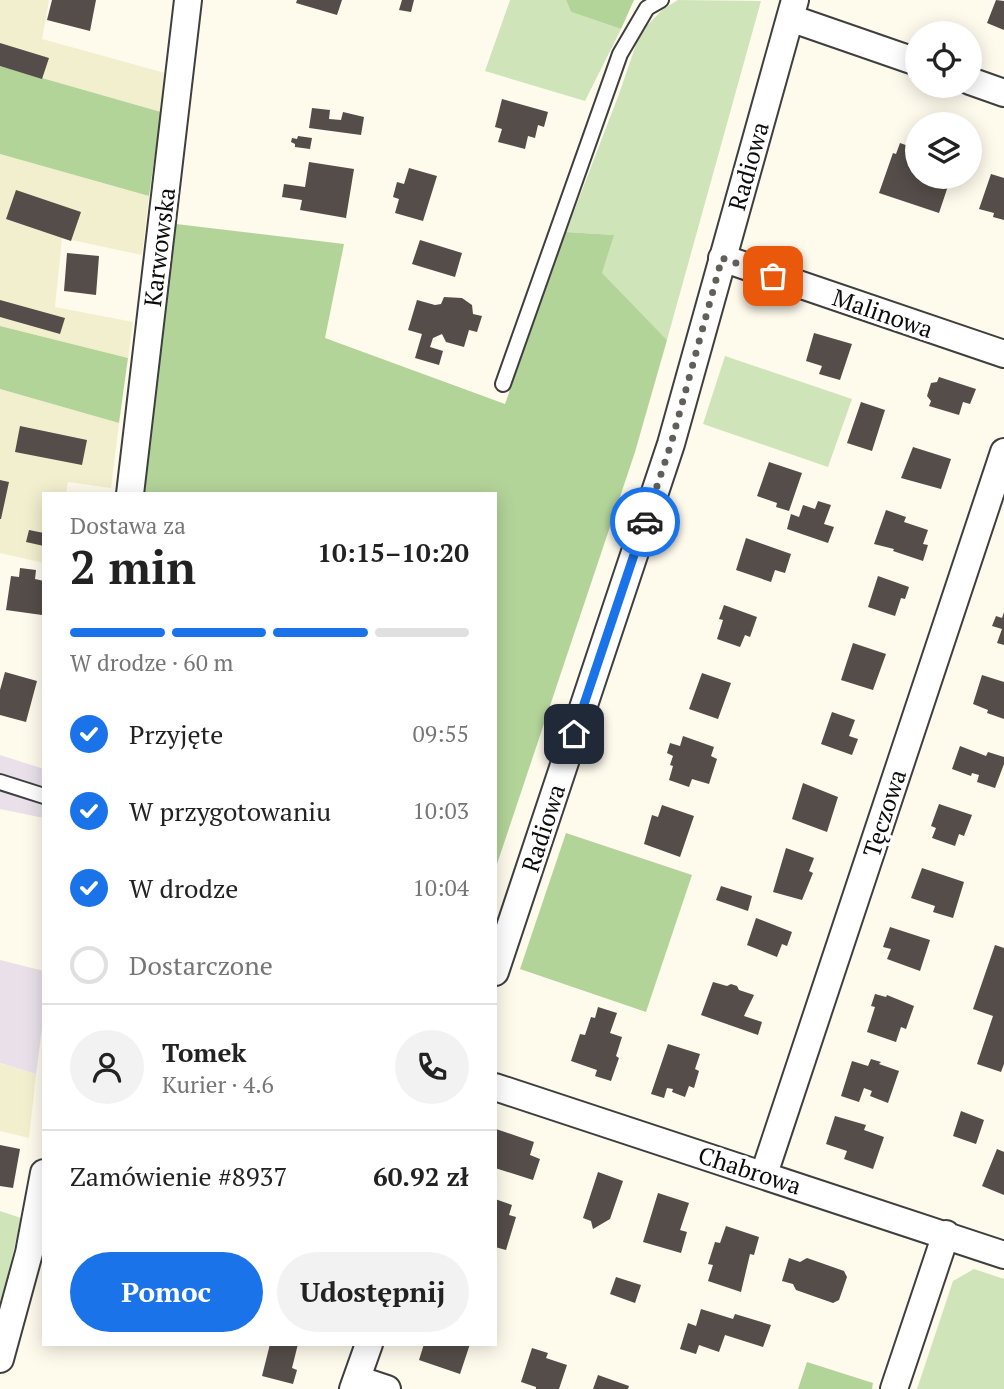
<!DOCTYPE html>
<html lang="pl">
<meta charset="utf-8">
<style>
body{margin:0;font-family:"PT Serif",serif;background:#f2f2f2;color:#222;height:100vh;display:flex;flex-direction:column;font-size:26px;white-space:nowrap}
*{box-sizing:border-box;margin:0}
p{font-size:23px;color:#767676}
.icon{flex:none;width:38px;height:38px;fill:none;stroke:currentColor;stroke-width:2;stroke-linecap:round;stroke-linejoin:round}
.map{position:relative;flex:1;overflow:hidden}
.side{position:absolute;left:42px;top:492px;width:455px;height:854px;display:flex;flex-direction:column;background:#fff;border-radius:0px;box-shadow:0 4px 18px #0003}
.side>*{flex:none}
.buttons{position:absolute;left:905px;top:21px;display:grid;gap:14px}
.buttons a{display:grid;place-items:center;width:77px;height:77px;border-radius:50%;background:#fff;box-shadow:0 4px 18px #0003;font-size:35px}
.pin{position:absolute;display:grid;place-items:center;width:60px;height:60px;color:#fff;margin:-30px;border-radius:14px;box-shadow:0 4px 10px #0006}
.courier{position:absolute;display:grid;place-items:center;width:70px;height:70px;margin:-35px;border:5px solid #1a73e8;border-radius:50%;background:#fff;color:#222;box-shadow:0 2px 9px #0007}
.overview em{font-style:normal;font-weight:800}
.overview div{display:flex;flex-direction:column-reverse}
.overview{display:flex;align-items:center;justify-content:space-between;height:119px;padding:0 28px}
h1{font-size:46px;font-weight:800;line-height:52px}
.bar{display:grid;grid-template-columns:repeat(4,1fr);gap:10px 7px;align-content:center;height:84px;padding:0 28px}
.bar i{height:9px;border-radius:5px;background:#e0e0e0}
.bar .current{background:#1a73e8}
.bar p{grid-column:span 4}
.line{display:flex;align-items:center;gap:18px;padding:0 28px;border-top:2px solid #e0e0e0}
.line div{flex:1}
.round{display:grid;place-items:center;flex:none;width:74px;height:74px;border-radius:37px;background:#f2f2f2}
ol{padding:0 28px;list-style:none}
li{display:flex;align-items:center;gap:21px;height:77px}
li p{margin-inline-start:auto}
li .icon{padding:7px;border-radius:50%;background:#1a73e8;color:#fff;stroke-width:4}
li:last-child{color:#767676}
li i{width:38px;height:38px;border:4px solid #e0e0e0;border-radius:50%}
.cta{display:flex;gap:14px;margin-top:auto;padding:14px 28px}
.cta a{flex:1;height:80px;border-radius:42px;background:#1a73e8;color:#fff;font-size:28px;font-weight:800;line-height:80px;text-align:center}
.cta a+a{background:#f2f2f2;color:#222}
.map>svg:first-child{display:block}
.industrial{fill:#e9e0ea}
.farmland{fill:#f1efce}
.green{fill:#cfe5b9}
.forest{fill:#b3d499}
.building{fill:#544d49}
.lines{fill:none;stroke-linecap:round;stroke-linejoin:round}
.service-casing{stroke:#3f3f3f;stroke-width:18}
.minor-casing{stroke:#3f3f3f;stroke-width:30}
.service{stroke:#fff;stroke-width:14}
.minor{stroke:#fff;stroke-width:26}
.done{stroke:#615f5a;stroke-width:7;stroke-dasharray:0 12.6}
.route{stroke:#1a73e8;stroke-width:9}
.labels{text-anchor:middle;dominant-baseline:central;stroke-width:7;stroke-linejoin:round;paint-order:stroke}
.street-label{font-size:24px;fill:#0c0c0c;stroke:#fff}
</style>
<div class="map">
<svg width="1004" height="1389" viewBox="0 0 1004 1389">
<rect width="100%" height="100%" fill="#fefaec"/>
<path class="industrial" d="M0,755L44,769V818L0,809Z
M0,960L44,971V1013L36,1074L0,1063Z"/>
<path class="farmland" d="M0,0H49L42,39L165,73L161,112L0,66Z
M0,154L149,196L142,255L62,238L55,307L133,322L128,358L0,326Z
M0,389L119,423L111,488L68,482L66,493L44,494V563L0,553Z
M0,1063L36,1074L29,1138L0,1131Z"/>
<path class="green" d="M510,0H566L571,12L621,29L585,101L485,71Z
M678,0L761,1L667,340L601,273L613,235L566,232L619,94L640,33L663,9Z
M725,356L852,399L828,467L703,424Z
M0,1211L21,1218L0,1309Z
M974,1269L1004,1279V1389H917L953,1281Z"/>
<path class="forest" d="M566,0H634L621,29L571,12Z
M0,66L161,112L149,196L0,154Z
M176,224L344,244L325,338L505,404L566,232L614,235L602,273L667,340L635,452L495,870V494H142Z
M0,326L128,358L119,423L0,389Z
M566,833L692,875L646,1012L520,969Z
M807,1362L873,1383L872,1389H798Z"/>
<path class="building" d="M52,0H96L90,31L47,20Z
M297,0H342L337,15L296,3Z
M402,0H414L411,12L399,10Z
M996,0L1004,1V30L987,23Z
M0,43L49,58L42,79L0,66Z
M502,99L548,112L544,127L538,125L535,138L528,136L525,149L498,142L502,129L495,127Z
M312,108L330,110L329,119L341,120L343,112L364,117L361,135L309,128Z
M298,136L312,138L310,149L295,147V144L291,142L292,138L297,139Z
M900,143L917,149V177H951L939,213L879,193L893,153L896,154Z
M309,162L354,169L346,218L300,210L302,200L282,197L284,184L305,187Z
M409,168L437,176L423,221L395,213L399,199L393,197L397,182L404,184Z
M991,174L1004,178V220L993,217L994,213L979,209Z
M16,190L81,212L71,241L6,219Z
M420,240L462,253L455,277L412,264Z
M67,253L99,256L96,295L64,291Z
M444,297L462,298L472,305L473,314L482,316L477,332L469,330L464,347L446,342L442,334L433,338L430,347L443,351L439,365L415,358L422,334L408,330L417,300L435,305L441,304Z
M0,300L65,318L60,334L0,317Z
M814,333L852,344L840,380L819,374L822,366L806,361Z
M939,377L976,389L970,404L963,402L959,415L929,406L931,401L927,396L931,383L937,382Z
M861,402L885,410L872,451L847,443Z
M20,426L87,440L82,465L15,452Z
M913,447L951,459L941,489L901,478Z
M769,462L802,473L789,511L776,507L777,503L757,496Z
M0,480L9,482L1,519H0Z
M818,501L831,505L824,524L834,527L828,543L787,529L791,514L799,517L803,505L815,509Z
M886,510L906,517L904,522L928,530L923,544L928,545L923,561L893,551L894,549L874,544Z
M29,530L44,533V546L26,542Z
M746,538L791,554L785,573L775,570L771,582L736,570Z
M20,568L36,570L35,579L44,581L42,615L6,610L11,576L19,577Z
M878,576L909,587L905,599L901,598L895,616L868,607Z
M724,605L757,617L750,637L745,635L740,647L717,639L723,620L719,619Z
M1004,612V645L997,643L1002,629L992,626L996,616L1002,618Z
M853,643L886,654L873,690L841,680Z
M5,672L37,681L26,722L0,715V690Z
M702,673L731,683L718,719L689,709Z
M982,675L1004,682V719L987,713L988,710L973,704Z
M832,712L855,720L849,736L858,739L852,755L821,744Z
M683,736L714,747L711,756L717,759L709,784L692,779L689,787L669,780L673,766L670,765L673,756L667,753L670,743L680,746Z
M960,746L986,756L988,752L1004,757V764L995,788L977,782L979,775L972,773L971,776L952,769Z
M803,783L838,797L827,832L792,819Z
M939,804L972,815L964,836L959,834L955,846L932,838L936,828L931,826Z
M662,805L694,816L680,857L644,844L652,815L658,817Z
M786,848L814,858L809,871L813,873L802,900L773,892Z
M922,868L964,882L953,918L933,912L935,906L911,898Z
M721,886L752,896L748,911L716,900Z
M756,918L792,932L787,946L782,944L777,957L747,945Z
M890,927L930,940L920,971L887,959L891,949L883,947Z
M995,945L1004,948V1064L1001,1072L977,1064L993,1016L973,1009Z
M713,982L727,986L731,984L737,986L739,990L754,995L744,1016L762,1022L758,1035L701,1015Z
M875,994L886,997L887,995L914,1006L906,1029L901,1027L896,1042L867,1032L875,1007L871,1006Z
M598,1007L617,1013L610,1033L622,1037L616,1056L619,1058L611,1081L595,1076L597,1070L571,1061L580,1034L585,1035L591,1017L595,1018Z
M668,1044L700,1054L695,1069L699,1071L694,1088L689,1086L685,1097L672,1092L673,1089L667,1088L664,1098L651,1094Z
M871,1059L881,1062L879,1064L899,1071L888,1103L870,1096L872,1091L864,1088L859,1102L841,1096L852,1061L868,1066Z
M961,1111L984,1120L976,1144L953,1136Z
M835,1116L866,1125L864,1130L884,1137L873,1169L844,1159L847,1151L826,1144Z
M496,1129L534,1142L530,1155L540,1159L533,1180L495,1168Z
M0,1145L20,1149L13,1188L0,1186Z
M997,1149L1004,1152V1195L982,1186Z
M598,1172L623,1181L610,1219L593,1229L591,1221L583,1218Z
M658,1193L689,1203L680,1230L687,1232L681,1253L643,1242Z
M495,1199L512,1205L509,1215L516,1217L506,1250L495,1247Z
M726,1226L759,1237L754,1255L750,1254L741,1292L708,1281L713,1265L708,1264L715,1242L720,1243Z
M789,1258L800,1262L807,1258L844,1271L847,1277L839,1300L833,1303L796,1290L793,1284L782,1281Z
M616,1277L641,1285L635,1303L610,1294Z
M701,1309L733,1319L735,1314L771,1325L763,1347L725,1335L719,1352L699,1345L696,1354L680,1349L688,1323L696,1326Z
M270,1344H298L292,1368L297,1370L293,1384L262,1376Z
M424,1344H470L460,1374L419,1360Z
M532,1348L548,1353L546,1358L567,1365L559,1389H536V1387L521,1382Z
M598,1375L629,1386L628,1389H593Z"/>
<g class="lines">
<g class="service-casing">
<path id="service" d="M503,384L620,54L647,8L661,0
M0,782L44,796"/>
</g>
<g class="minor-casing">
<path id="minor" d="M790,18L917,62
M970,81L1004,93
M722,258L1004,354
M130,494L188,0
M495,972L671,444L795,0
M495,1087L1004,1255
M764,1174L1004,452
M0,1359L29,1253L44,1173
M357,1379L387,1389
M353,1389L369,1344
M894,1389L946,1234"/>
</g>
<use href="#service" class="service"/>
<use href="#minor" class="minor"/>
</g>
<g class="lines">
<path class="done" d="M645,522L671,444L722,258L773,276"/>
<path class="route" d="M574,734L645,522"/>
</g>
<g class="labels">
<g class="street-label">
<text transform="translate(748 166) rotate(-74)">Radiowa</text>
<text transform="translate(159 247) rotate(-83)">Karwowska</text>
<text transform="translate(883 313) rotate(19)">Malinowa</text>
<text transform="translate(884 813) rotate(-72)">Tęczowa</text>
<text transform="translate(543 828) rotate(-72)">Radiowa</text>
<text transform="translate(750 1170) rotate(18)">Chabrowa</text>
</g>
</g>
</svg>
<div class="buttons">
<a><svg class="icon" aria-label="locate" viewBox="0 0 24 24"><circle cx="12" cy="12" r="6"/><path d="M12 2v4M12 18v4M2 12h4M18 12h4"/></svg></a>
<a><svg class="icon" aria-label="layers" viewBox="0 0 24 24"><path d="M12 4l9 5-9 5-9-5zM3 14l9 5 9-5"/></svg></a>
</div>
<div class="pin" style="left:773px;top:276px;background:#ea580c"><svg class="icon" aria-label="bag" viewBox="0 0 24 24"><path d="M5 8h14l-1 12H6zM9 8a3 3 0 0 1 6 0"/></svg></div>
<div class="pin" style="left:574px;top:734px;background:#1f2937"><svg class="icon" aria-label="home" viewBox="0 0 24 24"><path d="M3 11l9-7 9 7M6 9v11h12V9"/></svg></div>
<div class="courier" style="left:645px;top:522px"><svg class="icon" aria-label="car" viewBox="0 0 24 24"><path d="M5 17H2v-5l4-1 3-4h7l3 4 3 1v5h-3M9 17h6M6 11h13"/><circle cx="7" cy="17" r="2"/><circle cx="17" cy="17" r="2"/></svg></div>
<section class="side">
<div class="overview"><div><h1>2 min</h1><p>Dostawa za</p></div><em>10:15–10:20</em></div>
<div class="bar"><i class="current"></i><i class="current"></i><i class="current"></i><i></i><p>W drodze · 60 m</p></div>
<ol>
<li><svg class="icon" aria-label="check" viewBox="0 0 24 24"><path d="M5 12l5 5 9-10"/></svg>Przyjęte<p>09:55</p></li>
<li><svg class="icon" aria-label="check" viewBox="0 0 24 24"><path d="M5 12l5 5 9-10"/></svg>W przygotowaniu<p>10:03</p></li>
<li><svg class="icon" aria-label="check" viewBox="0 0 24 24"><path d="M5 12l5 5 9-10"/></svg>W drodze<p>10:04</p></li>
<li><i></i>Dostarczone</li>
</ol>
<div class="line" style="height:126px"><a class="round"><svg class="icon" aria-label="person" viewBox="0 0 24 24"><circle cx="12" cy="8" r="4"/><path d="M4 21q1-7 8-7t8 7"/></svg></a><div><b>Tomek</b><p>Kurier · 4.6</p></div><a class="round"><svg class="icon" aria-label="phone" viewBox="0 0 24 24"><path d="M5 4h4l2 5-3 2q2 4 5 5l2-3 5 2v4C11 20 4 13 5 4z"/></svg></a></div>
<div class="line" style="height:91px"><div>Zamówienie #8937</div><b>60.92 zł</b></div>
<div class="cta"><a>Pomoc</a><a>Udostępnij</a></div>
</section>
</div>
